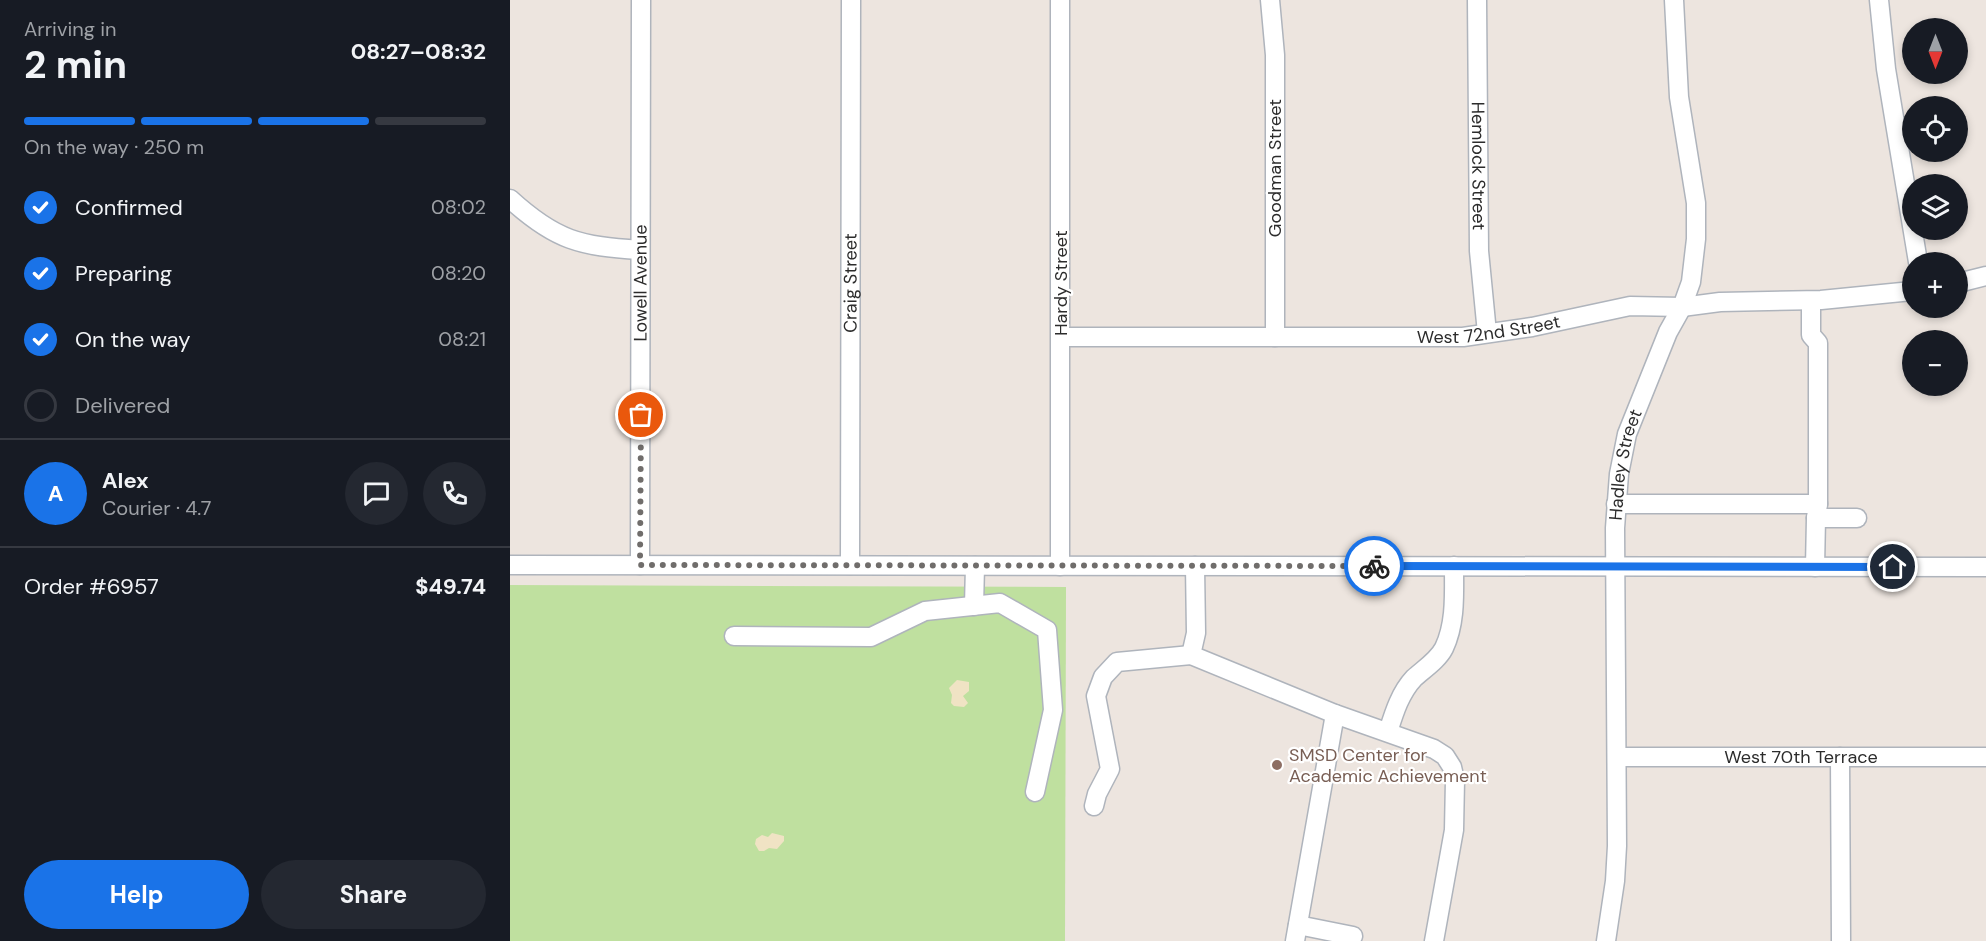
<!DOCTYPE html>
<meta charset="utf-8">
<style>
body{margin:0;font-family:"DM Sans",sans-serif;background:#242831;color:#f1f3f6;height:100vh;display:flex;flex-direction:column;font-size:22px;white-space:nowrap}
*{box-sizing:border-box;margin:0}
p{font-size:20px;color:#9ea1a6}
.icon{flex:none;width:33px;height:33px;fill:none;stroke:currentColor;stroke-width:2;stroke-linecap:round;stroke-linejoin:round}
.map{position:relative;flex:1;overflow:hidden}
.drawer{display:flex;flex-direction:column;background:#171b24;width:510px}
.drawer>*{flex:none}
.needle{width:39px;rotate:180deg}
.controls{position:absolute;left:1392px;top:18px;display:grid;gap:12px}
.controls a{display:grid;place-items:center;width:66px;height:66px;border-radius:50%;background:#171b24;box-shadow:0 3px 9px #0003;font-size:30px}
.pin{position:absolute;display:grid;place-items:center;width:51px;height:51px;color:#fff;margin:-26px;border:3px solid #fff;border-radius:50%;box-shadow:0 2px 6px #0007}
.courier{position:absolute;display:grid;place-items:center;width:60px;height:60px;margin:-30px;border:4px solid #1a73e8;border-radius:50%;background:#fff;color:#222;box-shadow:0 2px 8px #0007}
.headline em{font-style:normal;font-weight:700}
.headline div{display:flex;flex-direction:column-reverse}
.headline{display:flex;align-items:center;justify-content:space-between;height:102px;padding:0 24px}
h1{font-size:39px;font-weight:700;line-height:45px}
.bar{display:grid;grid-template-columns:repeat(4,1fr);gap:9px 6px;align-content:center;height:72px;padding:0 24px}
.bar i{height:8px;border-radius:4px;background:#363941}
.bar .selected{background:#1a73e8}
.bar p{grid-column:span 4}
.line{display:flex;align-items:center;gap:15px;padding:0 24px;border-top:2px solid #363941}
.line div{flex:1}
.round{display:grid;place-items:center;flex:none;width:63px;height:63px;border-radius:32px;background:#242831}
ol{padding:0 24px;list-style:none}
li{display:flex;align-items:center;gap:18px;height:66px}
li p{margin-inline-start:auto}
li .icon{padding:6px;border-radius:50%;background:#1a73e8;color:#fff;stroke-width:4}
li:last-child{color:#9ea1a6}
li i{width:33px;height:33px;border:3px solid #363941;border-radius:50%}
.action{display:flex;gap:12px;margin-top:auto;padding:12px 24px}
.action a{flex:1;height:69px;border-radius:36px;background:#1a73e8;color:#fff;font-size:24px;font-weight:700;line-height:69px;text-align:center}
.action a+a{background:#242831;color:#f1f3f6}
main{display:flex;flex:1;min-height:0}
.map>svg:first-child{display:block}
.green{fill:#bfe09f}
.sand{fill:#f0e3c4}
.lines{fill:none;stroke-linecap:round;stroke-linejoin:round}
.minor-casing{stroke:#afb4bc;stroke-width:21}
.minor{stroke:#fff;stroke-width:18}
.done{stroke:#706d6b;stroke-width:6;stroke-dasharray:0 10.8}
.route{stroke:#1a73e8;stroke-width:8}
.education-dot{fill:#8d6e63;stroke:#fff;stroke-width:2}
.labels{text-anchor:middle;dominant-baseline:central;stroke-width:4.5;stroke-linejoin:round;paint-order:stroke}
.street-label{font-size:18px;fill:#2c2c2c;stroke:#fff}
.education-label{font-size:18px;fill:#785e54;stroke:#fff;text-anchor:start}
</style>
<main>
<section class="drawer">
<div class="headline"><div><h1>2 min</h1><p>Arriving in</p></div><em>08:27–08:32</em></div>
<div class="bar"><i class="selected"></i><i class="selected"></i><i class="selected"></i><i></i><p>On the way · 250 m</p></div>
<ol>
<li><svg class="icon" aria-label="check" viewBox="0 0 24 24"><path d="M5 12l5 5 9-10"/></svg>Confirmed<p>08:02</p></li>
<li><svg class="icon" aria-label="check" viewBox="0 0 24 24"><path d="M5 12l5 5 9-10"/></svg>Preparing<p>08:20</p></li>
<li><svg class="icon" aria-label="check" viewBox="0 0 24 24"><path d="M5 12l5 5 9-10"/></svg>On the way<p>08:21</p></li>
<li><i></i>Delivered</li>
</ol>
<div class="line" style="height:108px"><b class="round" style="background:#1a73e8;color:#fff">A</b><div><b>Alex</b><p>Courier · 4.7</p></div><a class="round"><svg class="icon" aria-label="chat" viewBox="0 0 24 24"><path d="M4 5h16v11H9l-5 4z"/></svg></a><a class="round"><svg class="icon" aria-label="phone" viewBox="0 0 24 24"><path d="M5 4h4l2 5-3 2q2 4 5 5l2-3 5 2v4C11 20 4 13 5 4z"/></svg></a></div>
<div class="line" style="height:78px"><div>Order #6957</div><b>$49.74</b></div>
<div class="action"><a>Help</a><a>Share</a></div>
</section>
<div class="map">
<svg width="1476" height="941" viewBox="0 0 1476 941">
<rect width="100%" height="100%" fill="#ede5df"/>
<path class="green" d="M0,585L556,587L555,941H0Z"/>
<path class="sand" d="M447,680L459,682V691L453,696L458,703L454,707L444,706L441,703L442,695L439,688Z
M262,833L274,836V841L267,849L259,848L254,851H249L245,844L246,839L252,835L258,837Z"/>
<g class="lines">
<g class="minor-casing">
<g id="minor">
<path d="M550,0V566"/>
<path d="M760,0L765,55V337"/>
<path id="s1" d="M967,0L969,251L977,333"/>
<path d="M1369,0L1376,69L1408,262"/>
<path d="M0,199C46,241 70,246 130,250"/>
<path d="M1448,283L1476,276"/>
<path id="s2" d="M551,337H953L1022,327L1120,306L1172,307L1210,302L1311,300L1402,291"/>
<path d="M1106,504H1308V343L1301,335V301"/>
<path d="M1306,518H1347"/>
<path d="M0,565L1476,567"/>
<path id="s3" d="M130,565L131,0"/>
<path id="s4" d="M340,565L341,0"/>
<path d="M685,566L686,633L681,655L825,714"/>
<path d="M1305,567L1306,518L1308,504"/>
<path d="M464,606L465,566"/>
<path d="M224,636L361,637L415,611L490,603L537,630L543,710L525,792"/>
<path d="M878,732C884,713 890,693 904,678C914,669 928,660 934,648C946,623 944,593 944,566"/>
<path id="s5" d="M1107,757H1476"/>
<path d="M1330,757L1331,941"/>
<path d="M584,806L587,794L600,769L586,696L593,677L607,662L681,655"/>
<path d="M788,925L843,936"/>
<path d="M785,941L825,714L924,749L935,756L942,767L945,780L944,830L924,941"/>
<path id="s6" d="M1096,941L1105,881L1107,846L1105,528L1109,474L1117,434L1158,332L1172,307L1181,282L1186,239V203L1169,97L1164,0"/>
</g>
</g>
<use href="#minor" class="minor"/>
</g>
<g class="lines">
<path class="done" d="M131,415L130,565L864,566"/>
<path class="route" d="M864,566L1383,567"/>
</g>
<circle class="education-dot" cx="767" cy="765" r="6"/>
<g class="labels">
<g class="street-label">
<text stroke="none"><textPath href="#s1" startOffset="166">Hemlock Street</textPath></text>
<text transform="translate(765 168) rotate(-90)">Goodman Street</text>
<text stroke="none"><textPath href="#s3" startOffset="282">Lowell Avenue</textPath></text>
<text stroke="none"><textPath href="#s4" startOffset="282">Craig Street</textPath></text>
<text transform="translate(551 283) rotate(-90)">Hardy Street</text>
<text stroke="none"><textPath href="#s2" startOffset="428">West 72nd Street</textPath></text>
<text stroke="none"><textPath href="#s6" startOffset="478">Hadley Street</textPath></text>
<text stroke="none"><textPath href="#s5" startOffset="184">West 70th Terrace</textPath></text>
</g>
<g class="education-label">
<text x="779" y="755">SMSD Center for<tspan x="779" dy="21">Academic Achievement</tspan></text>
</g>
</g>
</svg>
<div class="controls">
<a><svg class="needle" viewBox="-14 -14 28 28"><path d="M0-13l5 13h-10z" fill="#e53935"/><path d="M0 13l5-13h-10z" fill="#9ea1a6"/></svg></a>
<a><svg class="icon" aria-label="locate" viewBox="0 0 24 24"><circle cx="12" cy="12" r="6"/><path d="M12 2v4M12 18v4M2 12h4M18 12h4"/></svg></a>
<a><svg class="icon" aria-label="layers" viewBox="0 0 24 24"><path d="M12 4l9 5-9 5-9-5zM3 14l9 5 9-5"/></svg></a>
<a>+</a>
<a>−</a>
</div>
<div class="pin" style="left:131px;top:415px;background:#ea580c"><svg class="icon" aria-label="bag" viewBox="0 0 24 24"><path d="M5 8h14l-1 12H6zM9 8a3 3 0 0 1 6 0"/></svg></div>
<div class="pin" style="left:1383px;top:567px;background:#1f2937"><svg class="icon" aria-label="home" viewBox="0 0 24 24"><path d="M3 11l9-7 9 7M6 9v11h12V9"/></svg></div>
<div class="courier" style="left:864px;top:566px"><svg class="icon" aria-label="bike" viewBox="0 0 24 24"><circle cx="6" cy="16" r="4"/><circle cx="18" cy="16" r="4"/><path d="M6 16l4-8h5l3 8M10 8l3 8H6M13 5h3"/></svg></div>
</div>
</main>
